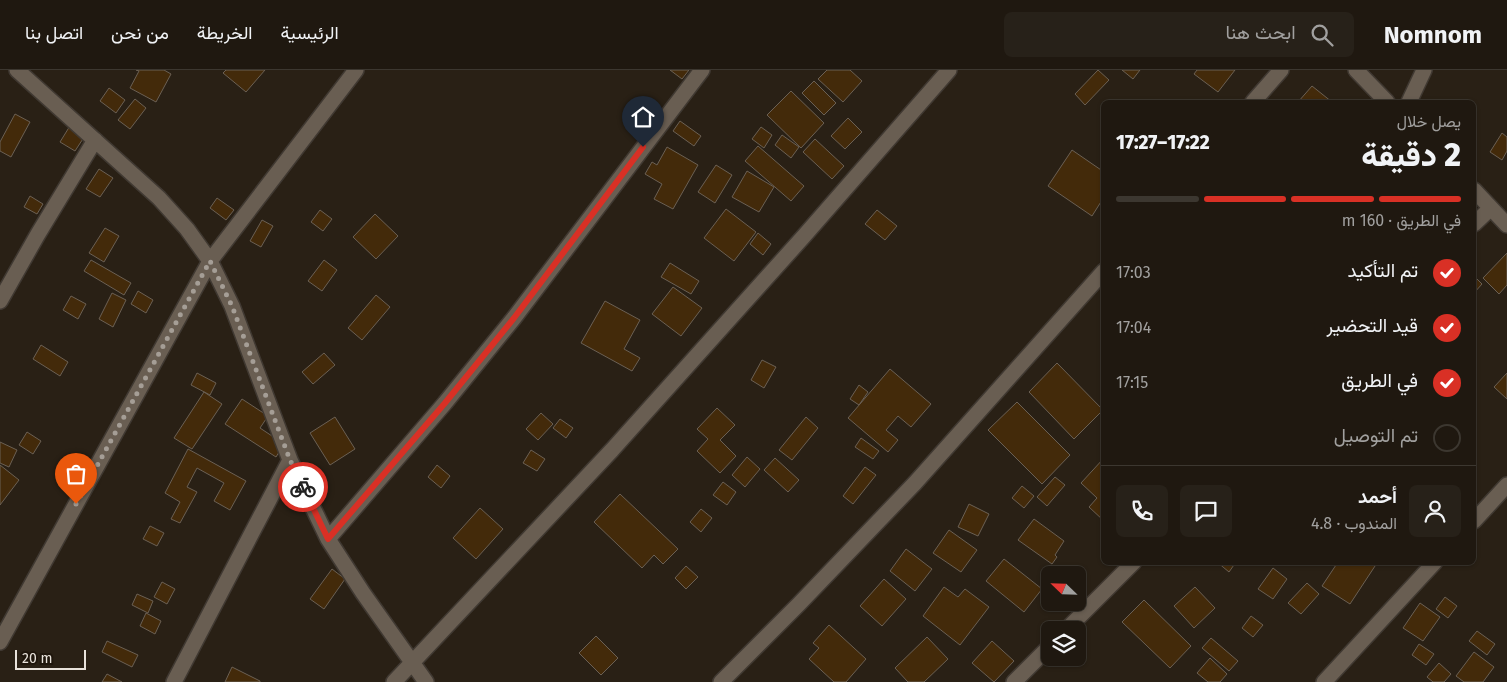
<!DOCTYPE html>
<html lang="ar">
<meta charset="utf-8">
<style>
body{margin:0;font-family:"Fira Sans",Vazirmatn,sans-serif;background:#272119;color:#f1f3f6;direction:rtl;height:100vh;display:flex;flex-direction:column;font-size:19px;white-space:nowrap}
*{box-sizing:border-box;margin:0}
p{font-size:16px;color:#a1a09f}
.icon{flex:none;width:28px;height:28px;fill:none;stroke:currentColor;stroke-width:2;stroke-linecap:round;stroke-linejoin:round}
.map{position:relative;flex:1;overflow:hidden;direction:ltr}
.panel{position:absolute;left:1101px;top:30px;width:375px;height:465px;display:flex;flex-direction:column;background:#1f1810;border-radius:8px;box-shadow:0 1px 4px #0004,0 0 0 1px #3c3730;direction:rtl}
.panel>*{flex:none}
.needle{width:32px;rotate:293deg}
.tools{position:absolute;left:1041px;top:496px;display:grid;gap:10px}
.tools a{display:grid;place-items:center;width:45px;height:45px;border-radius:8px;background:#1f1810;box-shadow:0 1px 4px #0004,0 0 0 1px #3c3730;font-size:25px}
.scale{position:absolute;left:15px;bottom:12px;width:71px;box-sizing:border-box;padding-left:5px;border:2px solid #e8e2db;border-top:0;font-size:14px;line-height:18px;white-space:nowrap;color:#e8e2db;-webkit-text-stroke:4px #1f160c;paint-order:stroke}
.pin{position:absolute;display:grid;place-items:center;width:42px;height:42px;color:#fff;margin:-51px -21px;border-radius:50% 50% 50% 0;rotate:-45deg;box-shadow:0 0 5px #0007}
.pin .icon{rotate:45deg}
.courier{position:absolute;display:grid;place-items:center;width:50px;height:50px;margin:-25px;border:4px solid #d93025;border-radius:50%;background:#fff;color:#222;box-shadow:0 1px 6px #0007}
.head em{font-style:normal;font-weight:800}
.head div{display:flex;flex-direction:column-reverse}
.head{display:flex;align-items:center;justify-content:space-between;height:85px;padding:0 15px}
h1{font-size:32px;font-weight:800;line-height:38px}
.bar{display:grid;grid-template-columns:repeat(4,1fr);gap:8px 5px;align-content:center;height:60px;padding:0 15px}
.bar i{height:6px;border-radius:4px;background:#3c3730}
.bar .active{background:#d93025}
.bar p{grid-column:span 4}
.line{display:flex;align-items:center;gap:12px;padding:0 15px;border-top:1px solid #3c3730}
.line div{flex:1}
.round{display:grid;place-items:center;flex:none;width:52px;height:52px;border-radius:8px;background:#272119}
ol{padding:0 15px;list-style:none}
li{display:flex;align-items:center;gap:15px;height:55px}
li p{margin-inline-start:auto}
li .icon{padding:5px;border-radius:50%;background:#d93025;color:#fff;stroke-width:4}
li:last-child{color:#a1a09f}
li i{width:28px;height:28px;border:2px solid #3c3730;border-radius:50%}
header{display:flex;align-items:center;gap:30px;box-sizing:border-box;height:70px;padding:0 25px;background:#1f1810;border-bottom:1px solid #3c3730}
header strong{font-size:24px}
nav{display:flex;gap:28px;margin-inline-start:auto;font-size:18px}
.search{width:350px;height:45px;background:#272119;display:flex;align-items:center;gap:12px;box-sizing:border-box;padding:0 18px;border-radius:8px;color:#a1a09f;font-size:19px}
.map>svg:first-child{display:block}
.building{fill:#432a0a;stroke:#6b6054}
.lines{fill:none;stroke-linecap:round;stroke-linejoin:round}
.street-casing{stroke:#403932;stroke-width:18}
.street{stroke:#695e52;stroke-width:15}
.done{stroke:#a59e96;stroke-width:5;stroke-dasharray:0 9}
.route{stroke:#d93025;stroke-width:6}
</style>
<header>
<strong>Nomnom</strong>
<div class="search"><svg class="icon" aria-label="search" viewBox="0 0 24 24"><circle cx="10" cy="10" r="6"/><path d="M15 15l6 6"/></svg>ابحث هنا</div>
<nav><a>الرئيسية</a><a>الخريطة</a><a>من نحن</a><a>اتصل بنا</a></nav>
</header>
<div class="map">
<svg width="1507" height="612" viewBox="0 0 1507 612">
<rect width="100%" height="100%" fill="#292015"/>
<path class="building" d="M136,0H164L171,4L156,32L130,18L139,1Z
M226,0H265L246,22L223,3Z
M670,0H689L682,9Z
M827,0H850L862,11L843,32L818,9Z
M1098,0L1109,10L1085,35L1075,24Z
M1122,0H1140L1133,9Z
M1197,0H1235L1218,22L1194,4Z
M814,11L836,33L824,45L802,23Z
M1312,16L1332,32H1298Z
M109,18L125,30L116,43L100,31Z
M791,21L824,53L801,78L767,45Z
M135,29L146,38L130,59L118,50Z
M15,44L30,52L11,87L0,81V72Z
M848,48L862,62L845,79L831,66Z
M73,51L88,61L75,81L60,72Z
M680,51L701,66L694,76L673,61Z
M761,57L772,65L764,78L752,69Z
M1502,63L1507,67V81L1502,90L1490,82Z
M782,65L799,77L791,88L775,75Z
M815,69L844,96L832,109L803,82Z
M758,76L804,116L791,131L745,91Z
M667,77L698,95L673,139L654,129L662,114L645,104L652,92L657,95Z
M1072,80L1104,102V127L1092,146L1048,116Z
M716,95L732,105L715,133L698,122Z
M99,99L113,108L100,127L86,119Z
M747,101L774,117L759,142L732,127Z
M30,126L43,134L37,144L24,137Z
M217,128L234,140L226,150L210,138Z
M726,139L756,162L734,191L704,168Z
M320,140L332,149L323,161L311,152Z
M877,140L897,156L885,170L865,154Z
M375,144L398,166L376,189L353,167Z
M262,150L273,156L261,177L250,171Z
M105,158L119,166L104,192L89,183Z
M758,163L771,174L763,185L750,174Z
M1507,183V215L1499,224L1483,208Z
M91,190L131,213L124,225L84,201Z
M324,190L337,200L322,221L308,211Z
M670,193L699,211L691,224L661,207Z
M1474,206L1482,214L1474,223Z
M673,217L702,238L681,266L652,244Z
M138,221L153,230L146,243L131,234Z
M112,223L126,230L113,257L99,249Z
M376,225L390,237L362,270L348,258Z
M71,226L86,234L78,249L63,240Z
M605,231L640,250L624,279L640,288L632,301L581,273Z
M41,275L68,292L60,306L33,289Z
M324,283L335,295L313,314L302,302Z
M762,290L776,297L764,318L751,310Z
M1057,293L1103,340L1074,369L1029,322Z
M890,299L931,334L911,357L898,346L886,360L898,370L888,382L848,348Z
M197,303L216,313L210,325L191,315Z
M1507,303V329L1494,317Z
M859,315L868,322L859,335L850,329Z
M204,322L222,334L192,379L174,368Z
M242,329L268,346L260,358L284,374L276,387L225,354Z
M1017,332L1070,385L1042,414L988,360Z
M717,338L735,355L720,370L736,386L720,403L697,381L708,369L697,359Z
M541,343L553,354L538,370L526,359Z
M335,347L355,379L330,395L310,363Z
M806,347L818,358L792,390L779,380Z
M560,349L573,358L566,368L553,358Z
M27,362L41,371L33,384L19,375Z
M861,368L879,381L873,389L855,377Z
M0,372L17,380L9,397L0,393Z
M188,379L246,411L230,440L214,431L224,413L197,398L187,417L197,422L180,453L171,449L180,432L165,423Z
M531,380L545,389L537,401L523,393Z
M747,387L760,399L745,417L732,405Z
M775,388L799,410L788,422L764,400Z
M1104,388V451L1089,437L1097,428L1081,413Z
M0,395L19,410L0,435Z
M437,395L450,406L441,418L428,407Z
M865,397L876,405L853,434L843,426Z
M1055,407L1065,415L1047,436L1037,427Z
M723,412L736,422L727,435L713,425Z
M1022,416L1034,426L1024,438L1012,428Z
M620,424L678,479L663,494L654,485L642,498L594,452Z
M969,434L989,444L978,466L958,457Z
M480,438L503,459L476,489L453,468Z
M701,439L712,448L701,462L690,452Z
M1034,449L1064,471L1055,485L1057,487L1052,494L1018,470Z
M150,456L164,463L157,476L143,469Z
M949,460L977,480L961,502L933,483Z
M906,479L932,499L915,521L890,501Z
M1004,489L1042,519L1024,542L986,511Z
M1217,492H1236L1229,502Z
M1338,492L1377,493L1350,534L1322,516Z
M686,496L698,507L686,519L675,508Z
M1273,498L1287,509L1273,529L1258,519Z
M332,499L345,509L324,539L310,529Z
M884,509L906,529L882,556L860,536Z
M162,512L175,519L167,534L154,527Z
M1307,513L1319,524L1301,544L1288,533Z
M944,517L958,527L965,519L989,537L960,575L923,546Z
M1195,517L1215,538L1194,558L1174,536Z
M137,524L153,531L148,543L132,535Z
M1445,527L1457,536L1448,548L1436,539Z
M1144,530L1191,576L1170,598L1122,552Z
M1420,533L1440,547L1423,571L1403,558Z
M146,543L161,551L155,564L140,556Z
M1251,546L1263,555L1253,567L1242,558Z
M829,555L866,589L846,612H834L809,589L819,578L813,573Z
M1477,561L1495,574L1487,585L1469,571Z
M596,566L618,588L601,605L579,583Z
M927,567L948,589L924,612H908L895,598Z
M1211,568L1238,591L1229,601L1202,578Z
M107,571L138,585L132,597L102,582Z
M992,571L1014,591L994,612L972,593Z
M1419,574L1434,584L1426,595L1412,585Z
M1474,582L1494,597L1483,612H1464L1456,606Z
M1210,588L1227,604L1220,612H1208L1197,603Z
M1439,593L1451,604L1444,612H1433L1427,607Z
M232,597L260,611V612H225Z
M107,604L122,612H102Z"/>
<g class="lines">
<g class="street-casing">
<path id="street" d="M17,0L159,128L187,159L210,191L232,236L290,390L328,469L363,523L426,612
M1356,0L1387,32
M1253,32L1281,0
M1409,32L1424,0
M1474,120L1507,155
M1474,154L1491,138
M0,231L38,164L95,70
M1474,451L1507,415
M328,469L445,333L514,248L702,0
M1066,560L1134,492
M0,572L210,191L356,0
M174,612L290,390
M394,612L612,380L804,166L949,0
M721,612L799,534L915,413L1104,201
M1014,612L1050,576
M1324,612L1435,492"/>
</g>
<use href="#street" class="street"/>
</g>
<g class="lines">
<path class="done" d="M76,434L210,191L232,236L290,390L303,417"/>
<path class="route" d="M303,417L328,469L445,333L514,248L643,77"/>
</g>
</svg>
<div class="tools">
<a><svg class="needle" viewBox="-14 -14 28 28"><path d="M0-13l5 13h-10z" fill="#e53935"/><path d="M0 13l5-13h-10z" fill="#a1a09f"/></svg></a>
<a><svg class="icon" aria-label="layers" viewBox="0 0 24 24"><path d="M12 4l9 5-9 5-9-5zM3 14l9 5 9-5"/></svg></a>
</div>
<div class="scale">20 m</div>
<div class="pin" style="left:76px;top:434px;background:#ea580c"><svg class="icon" aria-label="bag" viewBox="0 0 24 24"><path d="M5 8h14l-1 12H6zM9 8a3 3 0 0 1 6 0"/></svg></div>
<div class="pin" style="left:643px;top:77px;background:#1f2937"><svg class="icon" aria-label="home" viewBox="0 0 24 24"><path d="M3 11l9-7 9 7M6 9v11h12V9"/></svg></div>
<div class="courier" style="left:303px;top:417px"><svg class="icon" aria-label="bike" viewBox="0 0 24 24"><circle cx="6" cy="16" r="4"/><circle cx="18" cy="16" r="4"/><path d="M6 16l4-8h5l3 8M10 8l3 8H6M13 5h3"/></svg></div>
<section class="panel">
<div class="head"><div><h1>2 دقيقة</h1><p>يصل خلال</p></div><em>17:22–17:27</em></div>
<div class="bar"><i class="active"></i><i class="active"></i><i class="active"></i><i></i><p>في الطريق · 160 m</p></div>
<ol>
<li><svg class="icon" aria-label="check" viewBox="0 0 24 24"><path d="M5 12l5 5 9-10"/></svg>تم التأكيد<p>17:03</p></li>
<li><svg class="icon" aria-label="check" viewBox="0 0 24 24"><path d="M5 12l5 5 9-10"/></svg>قيد التحضير<p>17:04</p></li>
<li><svg class="icon" aria-label="check" viewBox="0 0 24 24"><path d="M5 12l5 5 9-10"/></svg>في الطريق<p>17:15</p></li>
<li><i></i>تم التوصيل</li>
</ol>
<div class="line" style="height:90px"><a class="round"><svg class="icon" aria-label="person" viewBox="0 0 24 24"><circle cx="12" cy="8" r="4"/><path d="M4 21q1-7 8-7t8 7"/></svg></a><div><b>أحمد</b><p>المندوب · 4.8</p></div><a class="round"><svg class="icon" aria-label="chat" viewBox="0 0 24 24"><path d="M4 5h16v11H9l-5 4z"/></svg></a><a class="round"><svg class="icon" aria-label="phone" viewBox="0 0 24 24"><path d="M5 4h4l2 5-3 2q2 4 5 5l2-3 5 2v4C11 20 4 13 5 4z"/></svg></a></div>
</section>
</div>
